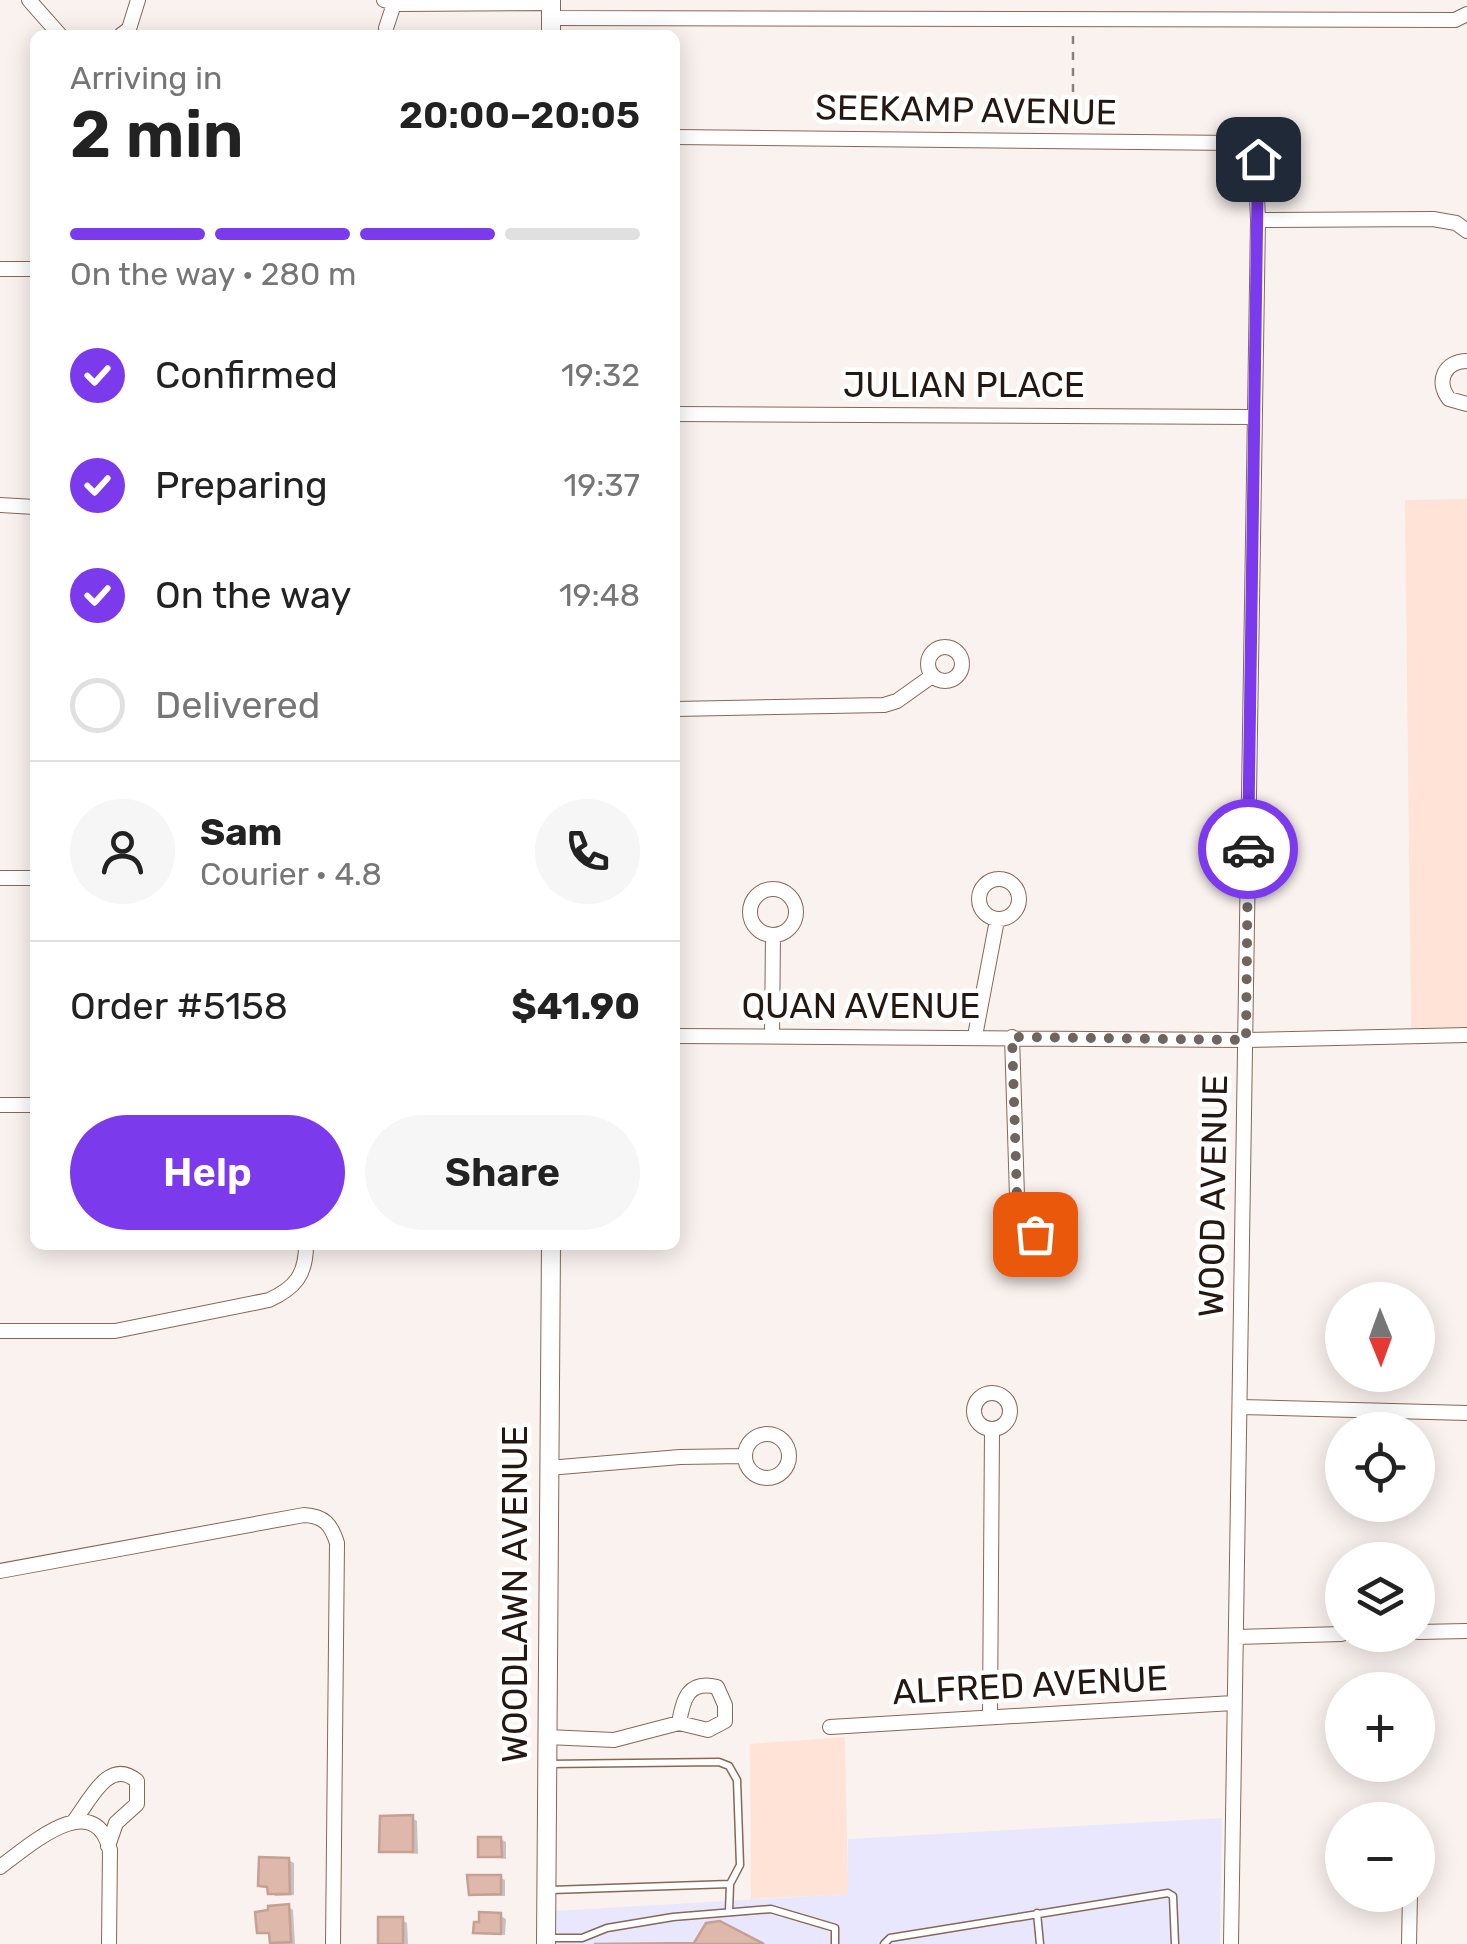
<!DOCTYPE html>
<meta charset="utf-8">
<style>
body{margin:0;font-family:Rubik,sans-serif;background:#f6f6f6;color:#222;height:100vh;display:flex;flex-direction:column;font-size:38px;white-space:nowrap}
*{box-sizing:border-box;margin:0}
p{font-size:32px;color:#767676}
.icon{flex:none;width:55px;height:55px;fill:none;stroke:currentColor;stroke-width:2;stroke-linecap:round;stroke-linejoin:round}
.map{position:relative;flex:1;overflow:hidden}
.side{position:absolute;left:30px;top:30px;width:650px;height:1220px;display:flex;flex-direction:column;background:#fff;border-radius:15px;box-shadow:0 5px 25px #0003}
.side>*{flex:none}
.needle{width:65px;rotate:179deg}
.tools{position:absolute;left:1325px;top:1282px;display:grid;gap:20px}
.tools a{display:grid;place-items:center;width:110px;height:110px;border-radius:50%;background:#fff;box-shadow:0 5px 25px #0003;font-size:50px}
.pin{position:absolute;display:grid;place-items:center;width:85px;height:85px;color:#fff;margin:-42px;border-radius:20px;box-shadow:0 5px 15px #0006}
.courier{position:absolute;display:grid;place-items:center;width:100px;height:100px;margin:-50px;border:8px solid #7c3aed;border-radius:50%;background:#fff;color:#222;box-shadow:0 2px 12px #0007}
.head em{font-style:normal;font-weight:600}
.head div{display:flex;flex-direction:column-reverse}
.head{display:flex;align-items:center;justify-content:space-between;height:170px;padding:0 40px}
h1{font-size:65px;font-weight:600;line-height:75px}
.bar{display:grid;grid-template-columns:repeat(4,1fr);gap:15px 10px;align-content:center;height:120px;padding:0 40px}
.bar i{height:12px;border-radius:8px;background:#e0e0e0}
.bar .on{background:#7c3aed}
.bar p{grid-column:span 4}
.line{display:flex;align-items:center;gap:25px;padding:0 40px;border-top:2px solid #e0e0e0}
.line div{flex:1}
.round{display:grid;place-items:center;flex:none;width:105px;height:105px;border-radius:52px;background:#f6f6f6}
ol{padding:0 40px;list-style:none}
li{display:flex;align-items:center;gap:30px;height:110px}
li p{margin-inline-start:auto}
li .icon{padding:10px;border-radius:50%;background:#7c3aed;color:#fff;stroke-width:4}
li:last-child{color:#767676}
li i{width:55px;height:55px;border:5px solid #e0e0e0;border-radius:50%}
.primary-button{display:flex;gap:20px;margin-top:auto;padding:20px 40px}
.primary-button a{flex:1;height:115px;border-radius:60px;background:#7c3aed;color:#fff;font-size:40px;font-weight:600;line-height:115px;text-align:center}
.primary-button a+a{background:#f6f6f6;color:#222}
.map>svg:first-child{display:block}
.commercial{fill:#e9e7fe}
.built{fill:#fee3d6}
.shadow{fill:#0003}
.building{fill:#dfb8ac;stroke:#c6a093;stroke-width:2.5}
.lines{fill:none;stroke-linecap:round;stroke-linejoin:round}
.service-casing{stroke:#876757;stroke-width:9}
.minor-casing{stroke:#876757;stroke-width:16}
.tertiary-casing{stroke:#876757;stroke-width:20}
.path{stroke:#8b817c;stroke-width:2.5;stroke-dasharray:8 8;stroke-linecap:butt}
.service{stroke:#fff;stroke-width:6}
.minor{stroke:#fff;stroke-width:14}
.tertiary{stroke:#fff;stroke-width:18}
.done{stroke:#70645f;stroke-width:10;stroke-dasharray:0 18}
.route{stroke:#7c3aed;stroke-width:12}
.labels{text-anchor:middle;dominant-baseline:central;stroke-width:9;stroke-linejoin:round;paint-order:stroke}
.street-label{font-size:35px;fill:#251812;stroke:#fff}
</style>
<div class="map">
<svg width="1467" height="1944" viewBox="0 0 1467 1944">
<rect width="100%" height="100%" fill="#faf2ef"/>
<path class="commercial" d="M1222,1818L1220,1944H555L554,1911L847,1894L848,1839Z"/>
<path class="built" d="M1467,499V1027L1411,1028L1405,500Z
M845,1737L848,1894L751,1899L750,1744Z"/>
<path class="shadow" d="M412,1818L417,1821L418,1854L382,1850Z
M501,1839L506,1842V1859L481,1855Z
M288,1860L294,1863V1895L275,1896L270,1888L261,1885Z
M500,1877L505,1880V1896H476L471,1893Z
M288,1907L293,1910L295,1944H277L272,1941V1935L259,1932Z
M501,1916L506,1919L505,1935L475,1932L482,1924Z
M402,1920L407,1923L408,1944H381Z"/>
<path class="building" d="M413,1815V1852H379L380,1816Z
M478,1837H501L502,1857H478Z
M259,1857L289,1858L290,1894H268L267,1887L258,1886Z
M467,1875H501V1894L469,1895Z
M289,1904L291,1942L270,1943L269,1933H257L255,1912L268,1910V1906Z
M479,1912L501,1913V1934L473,1933L474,1922H479Z
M378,1917H403V1944H378Z
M720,1921L764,1944H594L694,1943L706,1923Z"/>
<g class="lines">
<g class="service-casing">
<path id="service" d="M548,1764L719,1762L729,1766L737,1780L740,1865L730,1884L729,1912
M551,1890L730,1884
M1037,1913L1040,1944
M548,1938H582L607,1928L673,1917L771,1909L835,1928V1944
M884,1944L890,1938L1168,1893L1173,1896L1175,1944"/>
</g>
<g class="minor-casing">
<path id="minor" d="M29,0L60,35
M384,0L398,4L551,3
M551,18L1455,20L1467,14
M386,28L394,4
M121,35L129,29L138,0
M675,137L1236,143L1255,149L1258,220L1231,1944
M1258,220L1433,219L1456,223L1467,231
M0,269H35
M1467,361C1445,361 1435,381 1449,399L1467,404
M675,414L1253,417
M0,505L35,507
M928 664a17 17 0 1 1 34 0a17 17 0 1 1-34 0Z
M675,709L884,705L897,701L932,676
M0,878H35
M979 899a20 20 0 1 1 40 0a20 20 0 1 1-40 0Z
M750 912a23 23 0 1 1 46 0a23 23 0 1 1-46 0Z
M675,1036L1245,1040L1467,1035
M772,1036L773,935
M975,1036L997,920
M1012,1037L1018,1228
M0,1105H35
M1001 1246a19 19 0 1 1 38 0a19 19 0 1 1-38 0Z
M0,1331H115L269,1300C295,1288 306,1275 306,1245
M974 1411a18 18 0 1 1 36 0a18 18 0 1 1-36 0Z
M1240,1407L1467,1413
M745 1456a22 22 0 1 1 44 0a22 22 0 1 1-44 0Z
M548,1468L680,1457L745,1456
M0,1571L304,1515C324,1516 331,1524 337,1543L333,1944
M1418,1632L1467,1631
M1236,1637L1342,1634
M990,1715L992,1430
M830,1727L1233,1703
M547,1737L614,1740L679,1723L708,1730L725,1721V1705L717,1687C688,1680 683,1699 679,1723
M74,1821C90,1801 108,1757 137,1781V1804L116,1823L108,1846
M0,1867C28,1847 94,1786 110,1850L109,1944
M1409,1944L1410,1895"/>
</g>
<g class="tertiary-casing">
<path id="tertiary" d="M551,0V35
M546,1944L551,1245"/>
</g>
<path class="path" d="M1073,36V123"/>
<use href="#service" class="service"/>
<use href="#minor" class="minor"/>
<use href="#tertiary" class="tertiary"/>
</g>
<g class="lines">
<path class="done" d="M1035,1234L1018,1228L1012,1037L1246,1040L1248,849"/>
<path class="route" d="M1248,849L1258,159"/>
</g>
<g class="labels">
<g class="street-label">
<text transform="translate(966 110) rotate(1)">SEEKAMP AVENUE</text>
<text x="964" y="385">JULIAN PLACE</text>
<text x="861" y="1006">QUAN AVENUE</text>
<text transform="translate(1213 1196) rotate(-89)">WOOD AVENUE</text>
<text transform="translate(515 1594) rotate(-90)">WOODLAWN AVENUE</text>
<text transform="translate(1030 1685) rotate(-3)">ALFRED AVENUE</text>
</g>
</g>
</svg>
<div class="tools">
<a><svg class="needle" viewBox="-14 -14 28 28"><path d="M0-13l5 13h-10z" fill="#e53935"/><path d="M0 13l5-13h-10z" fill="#767676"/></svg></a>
<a><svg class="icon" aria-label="locate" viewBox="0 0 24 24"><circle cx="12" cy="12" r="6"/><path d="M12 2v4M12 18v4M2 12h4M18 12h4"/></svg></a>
<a><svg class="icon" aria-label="layers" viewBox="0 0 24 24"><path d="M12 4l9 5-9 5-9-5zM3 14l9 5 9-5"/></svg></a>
<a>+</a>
<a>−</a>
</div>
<div class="pin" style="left:1035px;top:1234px;background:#ea580c"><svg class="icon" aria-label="bag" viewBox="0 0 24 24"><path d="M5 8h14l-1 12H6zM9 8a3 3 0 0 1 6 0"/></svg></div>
<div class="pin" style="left:1258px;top:159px;background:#1f2937"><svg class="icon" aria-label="home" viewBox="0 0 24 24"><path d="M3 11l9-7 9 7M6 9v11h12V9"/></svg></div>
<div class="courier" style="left:1248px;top:849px"><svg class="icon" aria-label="car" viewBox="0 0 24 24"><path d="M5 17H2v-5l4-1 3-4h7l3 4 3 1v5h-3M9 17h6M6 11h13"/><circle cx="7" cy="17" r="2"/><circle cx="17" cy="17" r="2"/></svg></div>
<section class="side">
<div class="head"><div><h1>2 min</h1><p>Arriving in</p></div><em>20:00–20:05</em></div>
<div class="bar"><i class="on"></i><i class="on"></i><i class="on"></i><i></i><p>On the way · 280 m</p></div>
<ol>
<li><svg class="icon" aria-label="check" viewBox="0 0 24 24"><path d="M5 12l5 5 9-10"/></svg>Confirmed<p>19:32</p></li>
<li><svg class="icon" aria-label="check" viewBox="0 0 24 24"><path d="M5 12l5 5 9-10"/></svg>Preparing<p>19:37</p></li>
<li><svg class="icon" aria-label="check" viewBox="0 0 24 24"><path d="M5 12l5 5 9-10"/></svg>On the way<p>19:48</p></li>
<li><i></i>Delivered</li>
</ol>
<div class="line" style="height:180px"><a class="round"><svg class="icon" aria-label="person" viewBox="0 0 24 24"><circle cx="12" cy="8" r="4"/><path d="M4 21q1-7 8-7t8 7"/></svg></a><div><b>Sam</b><p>Courier · 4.8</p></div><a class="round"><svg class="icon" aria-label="phone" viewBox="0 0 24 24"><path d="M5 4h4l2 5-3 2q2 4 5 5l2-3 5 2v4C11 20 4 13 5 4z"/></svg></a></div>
<div class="line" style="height:130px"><div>Order #5158</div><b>$41.90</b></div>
<div class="primary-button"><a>Help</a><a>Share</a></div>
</section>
</div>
